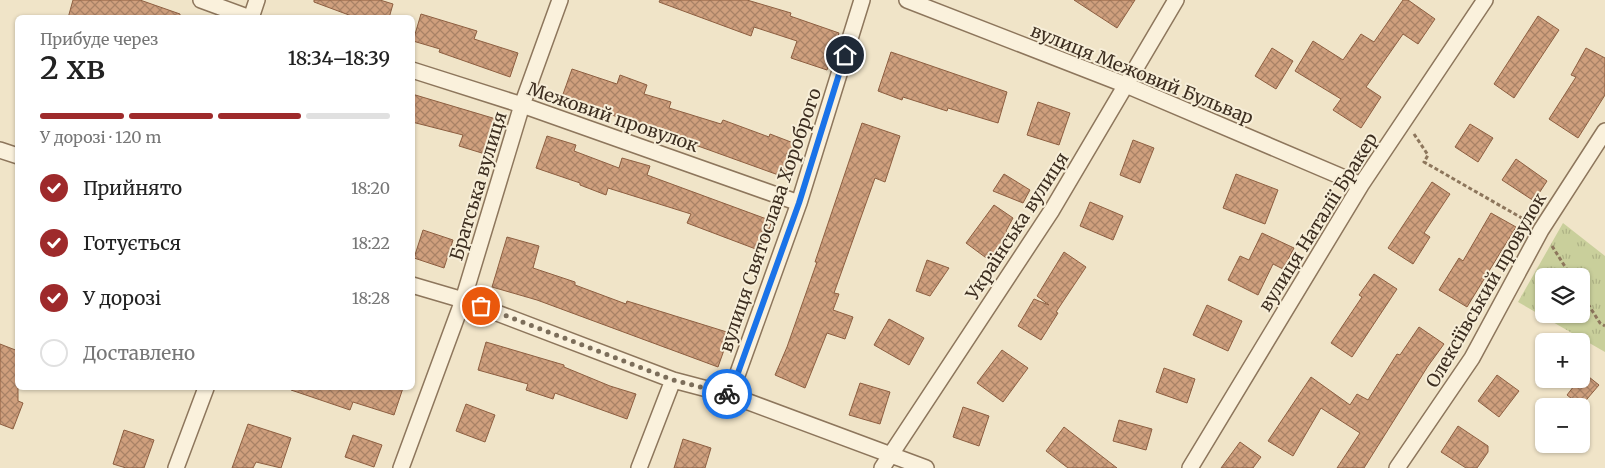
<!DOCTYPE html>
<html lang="uk">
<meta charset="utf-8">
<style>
body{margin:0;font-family:Merriweather,serif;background:#f6f6f6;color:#222;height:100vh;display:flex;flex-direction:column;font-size:19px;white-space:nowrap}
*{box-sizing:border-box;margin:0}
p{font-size:16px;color:#767676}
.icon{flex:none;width:28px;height:28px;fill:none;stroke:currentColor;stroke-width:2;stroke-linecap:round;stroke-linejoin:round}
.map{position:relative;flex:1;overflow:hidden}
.details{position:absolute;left:15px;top:15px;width:400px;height:375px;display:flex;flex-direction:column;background:#fff;border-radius:8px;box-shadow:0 1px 4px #0004}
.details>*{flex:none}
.fabs{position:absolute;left:1535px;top:268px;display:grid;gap:10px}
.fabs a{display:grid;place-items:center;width:55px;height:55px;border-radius:8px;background:#fff;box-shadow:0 1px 4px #0004;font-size:25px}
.pin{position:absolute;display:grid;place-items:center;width:42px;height:42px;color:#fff;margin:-21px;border:2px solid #fff;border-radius:50%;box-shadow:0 1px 5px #0007}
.courier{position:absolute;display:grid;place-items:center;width:50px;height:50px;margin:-25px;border:4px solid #1a73e8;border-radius:50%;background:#fff;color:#222;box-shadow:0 1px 6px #0007}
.headline em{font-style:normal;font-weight:600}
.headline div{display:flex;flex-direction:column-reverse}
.headline{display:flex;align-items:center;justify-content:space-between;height:85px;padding:0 25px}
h1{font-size:32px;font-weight:600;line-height:38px}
.bar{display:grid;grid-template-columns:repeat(4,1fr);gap:8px 5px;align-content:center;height:60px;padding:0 25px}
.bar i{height:6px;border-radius:4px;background:#e0e0e0}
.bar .current{background:#9e2a2b}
.bar p{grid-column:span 4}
ol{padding:0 25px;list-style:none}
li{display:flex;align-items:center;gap:15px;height:55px}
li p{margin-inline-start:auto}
li .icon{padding:5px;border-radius:50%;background:#9e2a2b;color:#fff;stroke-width:4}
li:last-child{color:#767676}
li i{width:28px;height:28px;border:2px solid #e0e0e0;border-radius:50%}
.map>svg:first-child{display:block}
.grass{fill:url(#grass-tufts);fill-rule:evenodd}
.building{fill:url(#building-cross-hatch);stroke:#8d5f41}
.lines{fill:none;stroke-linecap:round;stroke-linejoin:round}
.minor-casing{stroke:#8d765c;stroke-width:18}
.path{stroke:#8d765c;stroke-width:3;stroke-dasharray:4 2.5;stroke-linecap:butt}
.minor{stroke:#faf1dc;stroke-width:15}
.done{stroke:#7c6e5b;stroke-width:5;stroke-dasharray:0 9}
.route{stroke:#1a73e8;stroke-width:6}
.labels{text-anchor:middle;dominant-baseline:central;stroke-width:4;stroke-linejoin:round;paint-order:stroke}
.street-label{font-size:18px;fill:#3d2e20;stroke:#f7eed8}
</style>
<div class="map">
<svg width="1605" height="468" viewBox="0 0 1605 468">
<defs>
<pattern id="grass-tufts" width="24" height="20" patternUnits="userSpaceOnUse" patternTransform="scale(1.25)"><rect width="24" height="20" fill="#c9cf9b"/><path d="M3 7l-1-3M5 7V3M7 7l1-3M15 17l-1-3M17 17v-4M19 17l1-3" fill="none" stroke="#aeb285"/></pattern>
<pattern id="building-cross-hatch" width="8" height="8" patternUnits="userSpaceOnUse" patternTransform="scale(1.25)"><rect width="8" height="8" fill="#cf9f7d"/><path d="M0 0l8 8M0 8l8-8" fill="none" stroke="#a98266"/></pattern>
</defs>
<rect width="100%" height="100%" fill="#f0e4c8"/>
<path class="grass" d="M1563,223L1605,256V352L1518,302ZM1544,276H1581V314H1544Z"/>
<path class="building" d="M73,0H140L180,14V18H68Z
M314,0H380L393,4L389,18H357L314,2Z
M660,0H747L791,13L790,16L839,33L827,70L791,58L797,41L754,27L751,36L659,2Z
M1074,0H1135L1117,28Z
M1403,0H1408L1435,19L1418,44L1403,34L1366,87L1381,97L1361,128L1333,110L1341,99L1295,71L1313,41L1343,60L1361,34L1374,42Z
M421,14L477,31L474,39L518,53L510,77L439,52L440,49L413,41Z
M1538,16L1559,30L1514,98L1494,84Z
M1272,48L1293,61L1276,89L1255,76Z
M1586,48L1605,58V95L1578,138L1549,119L1576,77L1571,75Z
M891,52L1007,92L998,123L948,108L947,111L903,97L902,100L878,91Z
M572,69L617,84L620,75L647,85L644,94L671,102L669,108L721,124L723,120L769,137L770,134L796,144L784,177L562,97Z
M412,94L496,119L485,154L459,146L463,135L412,122Z
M1038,102L1070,113L1059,145L1027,135Z
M862,123L900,136L885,182L875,178L834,293L839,294L833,310L853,317L845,339L827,333L805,388L775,375L787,347L817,262H815Z
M1470,124L1493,138L1478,162L1455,147Z
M547,136L576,145L574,151L619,168L622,158L650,166L647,175L772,221L761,251L687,223L691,214L608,188L606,195L580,185V183L536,168Z
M1133,140L1154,148L1140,183L1120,175Z
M1516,159L1547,181L1534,201L1502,180Z
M1004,174L1030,190L1023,203L993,191Z
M1236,174L1278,190L1265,224L1223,208Z
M1432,182L1450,194L1424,233L1430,237L1413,264L1388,248Z
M1090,202L1123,216L1113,240L1080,226Z
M994,205L1013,218L1006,231L1009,234L989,260L966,243Z
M1491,213L1516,227L1467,307L1439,290L1459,258L1463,261Z
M423,230L453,240L444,268L414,258Z
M1262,233L1294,248L1283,269L1273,264L1258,295L1228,280L1240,256L1249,260Z
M507,237L539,246L533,268L575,282V285L626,304L627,301L730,333L718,367L537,300L492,287Z
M1064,252L1086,267L1056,312L1058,313L1041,340L1018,326L1034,299L1049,305L1037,296Z
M927,260L949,268L930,296L916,291Z
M1374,274L1397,289L1352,357L1331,343L1362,297L1359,295Z
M1207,305L1242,321L1228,351L1193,335Z
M889,319L924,338L909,365L874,345Z
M1419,327L1444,344L1428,366L1364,468H1337L1360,433L1321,408L1293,456L1268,441L1311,377L1350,405L1357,394L1368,400L1397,354L1400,355Z
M486,342L564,365V367L610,386L636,394L627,419L555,393L553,399L526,390L528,384L478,370Z
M0,344L18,351V401L23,403L13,429L0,424Z
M1002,350L1028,368L1003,402L977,383Z
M1164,368L1195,379L1187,403L1156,392Z
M1584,373L1599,385L1581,406L1567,395Z
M1497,375L1519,391L1499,417L1478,401Z
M860,383L890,392L880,424L849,415Z
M291,388H403L394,415L353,402L350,410L291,390Z
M466,404L495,415L485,442L456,431Z
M963,407L989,416L979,446L953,437Z
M1119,420L1152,429L1146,450L1113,441Z
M248,424L291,438L281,468L256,462L253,468H232Z
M1458,426L1488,446V452L1477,468H1466L1441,452Z
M1064,427L1117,468H1068L1046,451Z
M124,430L154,440L144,468H126L113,464Z
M353,435L382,445L374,467L345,457Z
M683,439L711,448L705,468H674Z
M1240,442L1261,457L1253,468H1221Z"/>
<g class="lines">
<g class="minor-casing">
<path id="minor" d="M201,0L250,18
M907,0L1126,85L1361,185
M251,18L257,0
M412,70L522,105L799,203
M0,150L18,156
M412,285L463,300L673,380L730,395L926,468
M730,395L799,203L862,0
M176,468L206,388
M401,468L463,300L522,105L560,0
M639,468L673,380
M882,468L1052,210L1176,0
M1190,468L1361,185L1485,0
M1397,468L1472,358L1541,230L1605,131"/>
</g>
<path class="path" d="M1414,134L1428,155L1424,162L1527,221
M1552,246L1571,276
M1581,293L1600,323L1605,326"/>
<use href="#minor" class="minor"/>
</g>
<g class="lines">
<path class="done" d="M481,306L673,380L727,394"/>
<path class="route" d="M727,394L730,395L799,203L845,55"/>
</g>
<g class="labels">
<g class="street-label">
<text transform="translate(1142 74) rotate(22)">вулиця Межовий Бульвар</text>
<text transform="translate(613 117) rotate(19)">Межовий провулок</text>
<text transform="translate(478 186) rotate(-73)">Братська вулиця</text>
<text transform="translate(770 220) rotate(-71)">вулиця Святослава Хороброго</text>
<text transform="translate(1318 222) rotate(-58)">вулиця Наталії Бракер</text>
<text transform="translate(1017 226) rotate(-57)">Українська вулиця</text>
<text transform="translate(1486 290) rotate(-60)">Олексіївський провулок</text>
</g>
</g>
</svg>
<div class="fabs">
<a><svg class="icon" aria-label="layers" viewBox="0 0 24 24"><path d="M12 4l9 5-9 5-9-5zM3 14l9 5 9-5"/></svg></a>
<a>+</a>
<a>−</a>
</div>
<div class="pin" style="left:481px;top:306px;background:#ea580c"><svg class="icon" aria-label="bag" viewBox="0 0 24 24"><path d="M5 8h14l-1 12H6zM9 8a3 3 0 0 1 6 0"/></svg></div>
<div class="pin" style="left:845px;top:55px;background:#1f2937"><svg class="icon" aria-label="home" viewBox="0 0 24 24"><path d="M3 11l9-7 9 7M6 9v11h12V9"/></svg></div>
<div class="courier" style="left:727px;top:394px"><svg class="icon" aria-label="bike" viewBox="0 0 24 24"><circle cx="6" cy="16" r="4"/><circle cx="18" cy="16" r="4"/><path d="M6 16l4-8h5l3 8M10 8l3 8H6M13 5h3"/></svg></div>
<section class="details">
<div class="headline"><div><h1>2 хв</h1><p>Прибуде через</p></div><em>18:34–18:39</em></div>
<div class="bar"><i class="current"></i><i class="current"></i><i class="current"></i><i></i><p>У дорозі · 120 m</p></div>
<ol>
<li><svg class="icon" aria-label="check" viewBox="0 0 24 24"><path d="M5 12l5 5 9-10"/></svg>Прийнято<p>18:20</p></li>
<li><svg class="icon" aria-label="check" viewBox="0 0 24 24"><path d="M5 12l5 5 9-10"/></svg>Готується<p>18:22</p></li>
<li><svg class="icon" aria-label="check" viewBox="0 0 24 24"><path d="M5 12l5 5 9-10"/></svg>У дорозі<p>18:28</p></li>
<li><i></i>Доставлено</li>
</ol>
</section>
</div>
